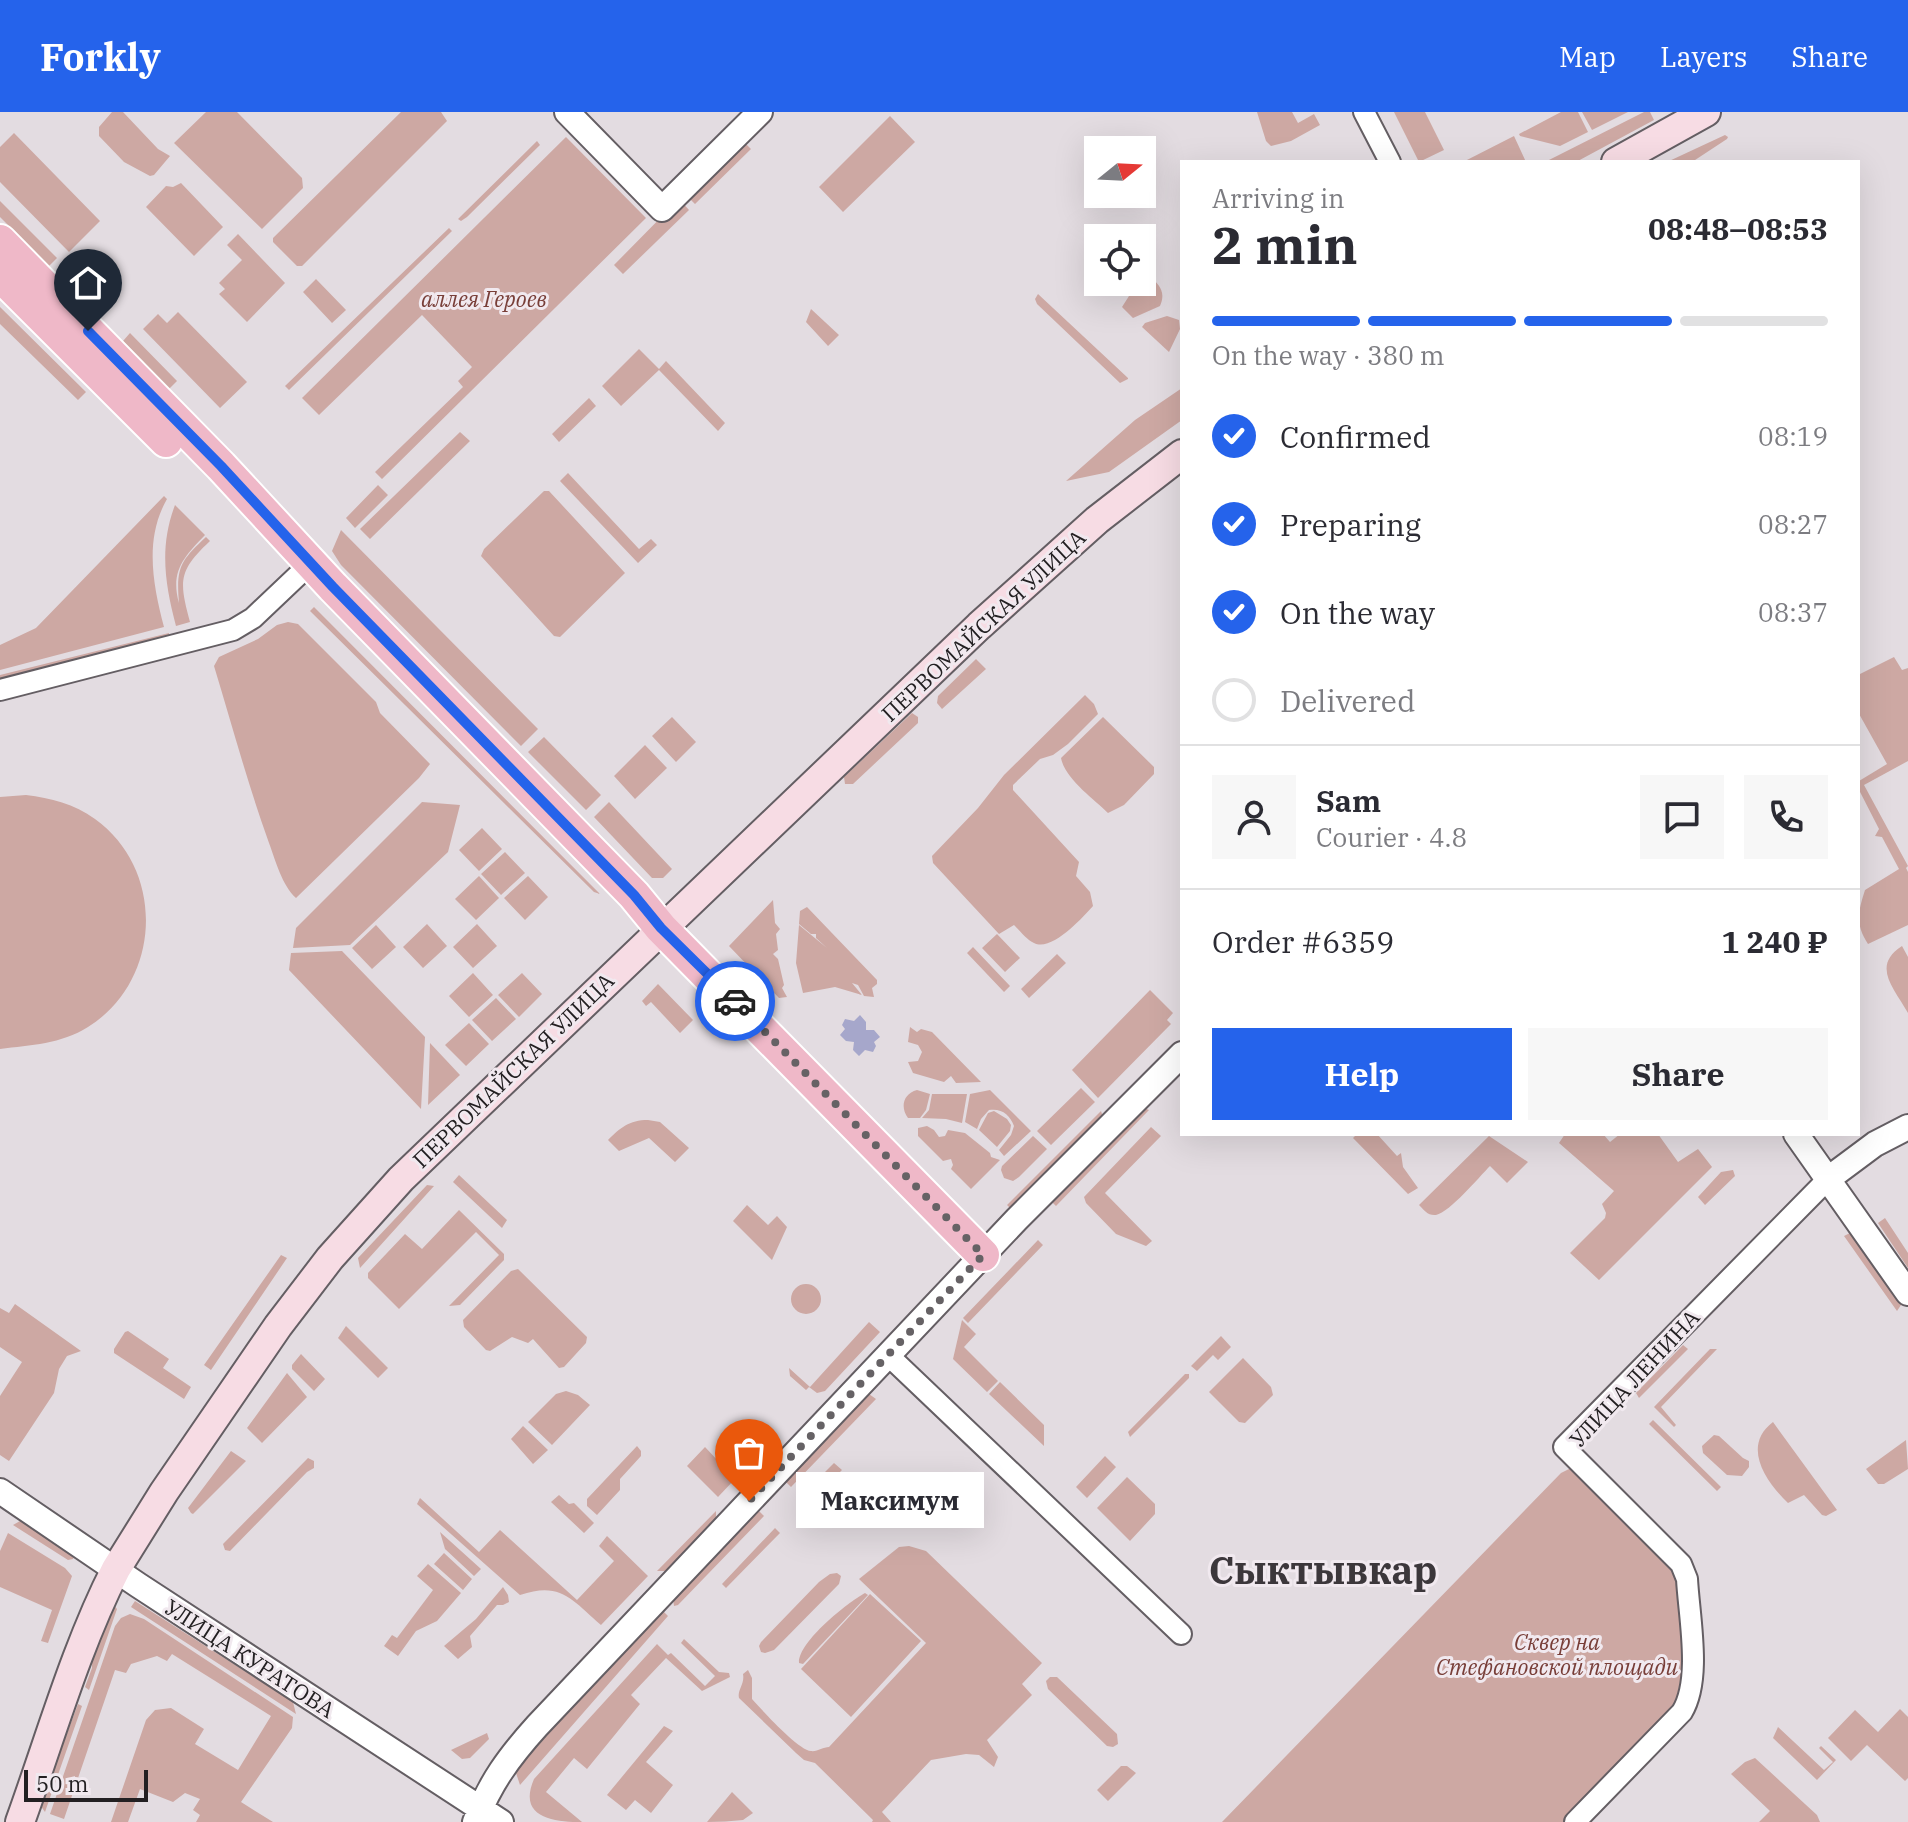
<!DOCTYPE html>
<meta charset="utf-8">
<style>
body{margin:0;font-family:"IBM Plex Serif",serif;background:#f7f7f7;color:#2b2b33;height:100vh;display:flex;flex-direction:column;font-size:30px;white-space:nowrap}
*{box-sizing:border-box;margin:0}
p{font-size:26px;color:#7c7c81}
.icon{flex:none;width:44px;height:44px;fill:none;stroke:currentColor;stroke-width:2;stroke-linecap:round;stroke-linejoin:round}
.map{position:relative;flex:1;overflow:hidden}
.panel{position:absolute;left:1180px;top:48px;width:680px;height:976px;display:flex;flex-direction:column;background:#fff;border-radius:0px;box-shadow:0 8px 32px #0002}
.panel>*{flex:none}
.needle{width:52px;rotate:72deg}
.buttons{position:absolute;left:1084px;top:24px;display:grid;gap:16px}
.buttons a{display:grid;place-items:center;width:72px;height:72px;border-radius:0px;background:#fff;box-shadow:0 8px 32px #0002;font-size:40px}
.scale{position:absolute;left:24px;bottom:20px;width:124px;box-sizing:border-box;padding-left:8px;border:4px solid #232022;border-top:0;font-size:22px;line-height:28px;white-space:nowrap;color:#232022;-webkit-text-stroke:6px #f1e9ef;paint-order:stroke}
.pin{position:absolute;display:grid;place-items:center;width:68px;height:68px;color:#fff;margin:-82px -34px;border-radius:50% 50% 50% 0;rotate:-45deg;box-shadow:0 0 8px #0007}
.pin .icon{rotate:45deg}
.courier{position:absolute;display:grid;place-items:center;width:80px;height:80px;margin:-40px;border:6px solid #2563eb;border-radius:50%;background:#fff;color:#222;box-shadow:0 2px 10px #0007}
.bubble{position:absolute;height:56px;border-radius:0px;background:#fff;box-shadow:0 8px 32px #0002;font-size:26px;font-weight:700;line-height:56px;text-align:center}
.headline em{font-style:normal;font-weight:700}
.headline div{display:flex;flex-direction:column-reverse}
.headline{display:flex;align-items:center;justify-content:space-between;height:136px;padding:0 32px}
h1{font-size:52px;font-weight:700;line-height:60px}
.bar{display:grid;grid-template-columns:repeat(4,1fr);gap:12px 8px;align-content:center;height:96px;padding:0 32px}
.bar i{height:10px;border-radius:6px;background:#e1e1e2}
.bar .on{background:#2563eb}
.bar p{grid-column:span 4}
.line{display:flex;align-items:center;gap:20px;padding:0 32px;border-top:2px solid #e1e1e2}
.line div{flex:1}
.round{display:grid;place-items:center;flex:none;width:84px;height:84px;border-radius:0px;background:#f7f7f7}
ol{padding:0 32px;list-style:none}
li{display:flex;align-items:center;gap:24px;height:88px}
li p{margin-inline-start:auto}
li .icon{padding:8px;border-radius:50%;background:#2563eb;color:#fff;stroke-width:4}
li:last-child{color:#7c7c81}
li i{width:44px;height:44px;border:4px solid #e1e1e2;border-radius:50%}
.primary-button{display:flex;gap:16px;margin-top:auto;padding:16px 32px}
.primary-button a{flex:1;height:92px;border-radius:0px;background:#2563eb;color:#fff;font-size:32px;font-weight:700;line-height:92px;text-align:center}
.primary-button a+a{background:#f7f7f7;color:#2b2b33}
header{display:flex;align-items:center;gap:48px;box-sizing:border-box;height:112px;padding:0 40px;background:#2563eb;color:#fff}
header strong{font-size:38px}
nav{display:flex;gap:44px;margin-inline-start:auto;font-size:28px}
.map>svg:first-child{display:block}
.green{fill:#cda8a3}
.water{fill:#a6a7cb}
.lines{fill:none;stroke-linecap:round;stroke-linejoin:round}
.minor-casing{stroke:#645e63;stroke-width:24}
.tertiary-casing{stroke:#645e63;stroke-width:28}
.secondary-casing{stroke:#645e63;stroke-width:32}
.primary-casing{stroke:#fff;stroke-width:36}
.minor{stroke:#fff;stroke-width:20}
.tertiary{stroke:#fff;stroke-width:24}
.secondary{stroke:#f7dce4;stroke-width:28}
.primary{stroke:#efb8c8;stroke-width:32}
.done{stroke:#666265;stroke-width:8;stroke-dasharray:0 14.4}
.route{stroke:#2563eb;stroke-width:10}
.labels{text-anchor:middle;dominant-baseline:central;stroke-width:6;stroke-linejoin:round;paint-order:stroke}
.park-label{font-size:22px;font-style:italic;fill:#783e38;stroke:#f1e9ef}
.street-label{font-size:22px;fill:#232022;stroke:#f1e9ef}
.town-label{font-size:38px;font-weight:bold;fill:#3c373b;stroke:#f1e9ef}
</style>
<header>
<strong>Forkly</strong>
<nav><a>Map</a><a>Layers</a><a>Share</a></nav>
</header>
<div class="map">
<svg width="1908" height="1710" viewBox="0 0 1908 1710">
<rect width="100%" height="100%" fill="#e3dce1"/>
<path class="green" d="M112,0H123L158,37L170,44L154,63L150,64L124,50L99,24V15Z
M206,0H237L302,66L303,76L262,117L174,31Z
M401,0H441L447,9L302,154H297L273,130V126Z
M1257,0H1292L1298,11L1314,2L1320,13L1291,29L1271,34L1266,29Z
M1394,0H1425L1444,38L1419,50Z
M1561,0H1578L1588,20L1560,34L1520,24L1519,22Z
M1582,0H1628L1592,18Z
M1644,0H1650L1654,8L1576,50H1545Z
M890,4L915,30L843,100L819,75Z
M14,21L100,109L69,140L0,70V35Z
M1725,23L1728,25L1727,27L1692,50H1667Z
M1514,24L1526,50H1463Z
M566,25L646,106L382,367L375,360L463,275L458,269L472,255L422,203L319,303L302,286Z
M741,27L751,37L695,92L685,82Z
M537,29L540,33L467,105L461,109L458,107Z
M181,71L223,115L194,144L146,95L166,74L173,75Z
M679,87L689,98L623,162L614,153Z
M0,89L57,146L49,154L0,105Z
M449,116L452,119L289,278L285,274Z
M238,122L285,171L247,210L219,182L225,177L219,171L242,148L227,133Z
M1150,164C1160,174 1166,180 1160,194L1133,206L1122,195L1129,184Z
M316,167L346,198L332,211L303,180Z
M1038,182L1128,266V267L1120,271L1037,192L1035,187Z
M0,195L86,280L78,288L0,212Z
M811,197L839,223L828,234L806,210Z
M178,200L247,270L220,296L143,217L158,202L167,211Z
M1167,204L1179,208L1180,217L1169,240L1142,215L1145,211Z
M130,221L177,269L169,277L123,229Z
M639,237L659,257L666,249L725,311L718,319L659,258L621,294L602,274Z
M1182,276V308L1109,360L1066,369L1135,308Z
M589,286L596,294L559,330L552,322Z
M460,320L470,329L370,427L360,417Z
M568,361L639,437L651,427L657,433L638,451L560,369Z
M378,373L388,383L355,416L346,406Z
M544,379H549L625,461L560,525L554,524L481,444L484,437Z
M164,384L167,387C144,427 153,473 164,515L0,558V533L36,516Z
M175,393L205,423C184,445 170,459 179,491C176,456 180,449 206,425L210,429C178,459 179,469 190,510L176,514C165,472 159,435 175,393Z
M341,418L538,617L521,634L341,453L332,439Z
M314,495L600,782L594,780L310,499Z
M288,510L298,512L376,590L380,601L430,652L419,666L296,786C282,773 276,750 269,731C248,673 232,613 214,554L219,545L258,527L277,513Z
M169,521V525L0,568V563Z
M1894,545L1902,558L1908,556V649L1864,673L1908,754L1906,756L1908,760V813L1868,832C1855,812 1858,800 1865,778L1899,757L1882,725L1875,724L1879,717L1858,676L1859,669L1887,652L1858,600V563Z
M976,547L986,557L942,597L937,591L938,584Z
M1085,583L1094,592L1098,602L1068,632L1053,643L1040,647L1013,673V678L1079,750L1076,764L1090,780L1093,794C1082,806 1052,840 1034,831C1027,828 1020,819 1014,813L999,822L933,751L932,744L978,696L1004,663Z
M912,601L918,605V611L853,672H845L844,665Z
M672,605L696,630L676,650L652,624Z
M1103,605L1154,655V662L1124,693L1108,701C1094,687 1065,667 1061,646Z
M544,625L601,683L586,698L528,640Z
M645,633L667,656L635,687L614,664Z
M26,683C51,686 74,692 95,707C166,758 162,869 88,915C61,932 31,933 0,937V685Z
M422,690L460,693L448,740L350,833L293,836L296,816Z
M609,690L672,757L663,766H652L594,705Z
M482,716L502,737L479,759L459,738Z
M505,740L525,761L501,783L481,762Z
M479,764L499,786L476,808L455,787Z
M528,764L548,785L525,808L504,786Z
M773,788L775,811L780,817L776,822L778,838L773,842L778,847L784,873L782,876L787,885L779,886L729,834Z
M807,795L877,868V872L872,876L874,885L864,884L858,873L852,871L862,883L835,875L803,881L796,851L799,813L827,836L816,826V822H811L799,812L800,799Z
M427,812L447,834L423,856L403,835Z
M477,812L497,834L473,856L453,835Z
M376,813L396,835L372,857L352,836Z
M997,822L1020,846L1005,860L982,836Z
M1902,834L1908,845V901C1894,876 1871,854 1902,834Z
M973,835L1010,874L1004,880L967,841Z
M342,839L425,925L421,997L289,858L291,841Z
M1057,842L1066,851L1029,886L1021,877Z
M473,861L493,883L469,905L449,884Z
M522,861L542,882L519,905L498,883Z
M658,872L693,908L680,921L651,890L646,894L642,889Z
M1150,878L1173,901L1167,908L1171,912L1098,986L1072,958Z
M496,886L516,907L492,929L472,908Z
M469,911L489,932L466,954L445,933Z
M910,915L917,920L921,917L932,920L981,970L956,971L951,964L944,970L913,961L908,950L918,949L922,940L918,933L908,930Z
M430,931L460,963L428,993Z
M1081,976L1095,990L1051,1033L1037,1019Z
M917,978L930,982L926,998L920,1006H908C900,995 903,982 917,978Z
M990,978L1031,1019L1004,1044L999,1038L1011,1023L1014,1014C1010,1003 1002,996 989,998L981,1007L977,1017L965,1010L970,982Z
M932,982H967L962,1011L946,1007L922,1006L929,998Z
M1144,996L1149,998L1056,1094L1051,1089Z
M994,999L1007,1007L1011,1013L1010,1019L997,1035L979,1018L988,1001Z
M1101,999L1103,1005L1011,1097L1007,1093Z
M648,1008L660,1010L689,1036L675,1050L649,1026L619,1039L608,1028C620,1016 629,1008 648,1008Z
M927,1014L934,1018L939,1025L945,1024L948,1018L965,1021L990,1041L991,1045L1000,1048L971,1077L951,1057L953,1053L951,1047L943,1049L918,1024V1016Z
M1151,1015L1161,1024L1105,1081L1152,1129L1146,1134L1116,1122L1086,1091L1084,1085Z
M1357,1022H1377L1397,1044L1401,1041L1403,1055L1418,1076L1408,1082L1353,1026Z
M1565,1022H1603L1610,1030L1620,1022H1658L1678,1050L1698,1037L1712,1055L1599,1168L1570,1141L1605,1106L1606,1101L1602,1092L1614,1079L1559,1031Z
M1033,1024L1047,1037L1019,1065L1013,1069L1004,1066L1001,1058L1002,1054Z
M1489,1024L1528,1050L1507,1071L1490,1054C1479,1065 1450,1100 1436,1103C1428,1104 1424,1098 1419,1093Z
M1733,1058L1735,1064L1705,1093L1698,1085L1721,1060Z
M459,1063L507,1108L502,1116L453,1070Z
M427,1073L434,1074L360,1156L358,1146Z
M747,1093L768,1113L777,1104L787,1115L772,1148L733,1109Z
M459,1098L504,1142V1148L460,1193L449,1194L499,1143L476,1120L399,1197L368,1166V1161L405,1122L422,1137Z
M1885,1106L1908,1141V1156L1878,1111Z
M1850,1121L1901,1193L1897,1199L1844,1124Z
M1038,1128L1043,1133L968,1211L963,1206Z
M281,1143L287,1146L211,1258L204,1253Z
M518,1157L587,1225L586,1231L564,1255L559,1256L533,1227L528,1231L512,1225L490,1239L486,1238L464,1215L463,1208L511,1159Z
M791 1187a15 15 0 1 1 30 0a15 15 0 1 1-30 0Z
M15,1192L81,1239L67,1244L59,1257L54,1281L9,1349L0,1343V1284L22,1250L0,1235V1196L9,1201Z
M962,1208L976,1222L964,1235L998,1269L987,1280L953,1247Z
M869,1210L880,1220L825,1279L817,1281L809,1275L806,1278L790,1264L789,1256L810,1275Z
M346,1214L388,1256L378,1266L338,1226Z
M128,1219L169,1247L163,1256L191,1275L184,1287L114,1241V1237L125,1220Z
M1221,1224L1231,1235L1218,1248L1213,1243L1197,1259L1191,1254Z
M1683,1233L1688,1237L1639,1286L1636,1281Z
M1710,1237H1717L1661,1295L1676,1313L1674,1315L1654,1295Z
M301,1242L325,1267L314,1279L292,1257V1253Z
M1243,1246L1271,1275L1273,1283L1245,1311L1239,1310L1209,1280Z
M287,1261L307,1285L262,1331L247,1316Z
M1185,1262H1189V1266L1130,1325L1128,1320Z
M1000,1270L1044,1313V1334L989,1282Z
M566,1279L578,1283L590,1293L552,1333L528,1310L556,1282Z
M869,1282L876,1287L791,1375L785,1369Z
M1653,1308L1721,1375L1717,1379L1649,1312Z
M1773,1310L1837,1398L1826,1404L1822,1403L1804,1383L1788,1391C1766,1370 1741,1334 1773,1310Z
M523,1314L548,1338L533,1352L511,1327Z
M1714,1323L1719,1324L1743,1346L1749,1349V1355L1742,1364L1727,1363L1703,1341L1702,1334Z
M1906,1328L1908,1357L1884,1372H1878L1866,1357Z
M637,1334L641,1339V1344L620,1367V1378L597,1403L587,1394V1387Z
M705,1335L735,1367L718,1385L687,1354Z
M231,1339L246,1349L193,1402L191,1401L188,1396Z
M1105,1344L1116,1355L1087,1386L1076,1375Z
M308,1346L314,1349V1356L307,1360L230,1439L225,1438L223,1432Z
M834,1351L842,1358L813,1387L805,1380Z
M1569,1357H1576L1668,1445L1680,1467L1685,1572L1681,1589L1567,1710H1222L1561,1361Z
M1127,1365L1155,1392V1402L1130,1429L1097,1396Z
M559,1383L569,1392L574,1391L594,1411L584,1421L551,1390Z
M420,1386L479,1440L500,1418L577,1488L614,1449L599,1434L607,1424L648,1464L601,1513C572,1488 561,1469 520,1483L417,1392Z
M758,1398L764,1404L678,1493L674,1494L673,1487Z
M716,1399V1406L666,1459H657Z
M20,1409L74,1444L73,1447L68,1448L13,1413Z
M775,1416L780,1421L726,1476L722,1472Z
M440,1420L481,1457L474,1464L445,1437Z
M8,1421L65,1456L72,1464L48,1531L41,1529L52,1498L0,1475V1439Z
M909,1434L926,1439L1042,1551L1022,1572L1032,1583L987,1628L998,1645L994,1655L979,1643L966,1642L931,1648L882,1700L891,1710H872L873,1708L815,1651L804,1648L796,1641L739,1586C737,1578 745,1572 743,1562L748,1558L752,1566V1587C762,1598 798,1638 811,1639C817,1640 823,1635 829,1635L926,1531L859,1467L899,1435Z
M444,1441L472,1467L463,1478L434,1452Z
M428,1452L461,1481L437,1509L416,1519L398,1544L384,1534L392,1523L397,1526L433,1478L417,1464Z
M837,1461L841,1464L839,1472L774,1538L765,1541L761,1540L759,1534L761,1530L819,1470L830,1462Z
M503,1475L508,1483L509,1490L503,1493H497L470,1524L472,1535L458,1547L444,1534L476,1507Z
M865,1481L868,1483L803,1552L799,1551C798,1530 847,1491 865,1481Z
M870,1482L921,1529L851,1605L801,1557Z
M135,1489L293,1590L296,1602L131,1495Z
M113,1492L117,1497L89,1578L85,1575L92,1556V1545Z
M662,1498L668,1504L520,1673L516,1661L523,1647Z
M130,1502L144,1507L293,1605L292,1616L241,1690L273,1710H196L200,1703L193,1698L200,1687L185,1681L173,1690L140,1677L128,1710H111L146,1608L155,1598L171,1596L204,1617L195,1632L238,1658L271,1604L172,1542L167,1549L157,1544L131,1552L126,1561L115,1558L64,1707L50,1702L115,1514L121,1506Z
M684,1527L719,1560L729,1561L730,1565L702,1579L666,1546L631,1583L640,1592L587,1657L574,1646L546,1680L582,1710C554,1710 517,1706 534,1667L657,1532L668,1543L671,1541L705,1574L715,1564L681,1531Z
M1050,1565H1057L1117,1622L1118,1632L1113,1635L1107,1634L1048,1577L1046,1569Z
M78,1592L82,1594L45,1700L40,1693Z
M1900,1597L1908,1605V1666L1905,1669L1867,1633L1851,1649L1828,1626L1855,1598L1878,1620Z
M664,1614L673,1619L646,1650L673,1673L651,1701L635,1688L626,1698L607,1683Z
M1778,1615L1824,1658L1833,1650L1819,1636L1821,1634L1836,1648L1817,1668L1773,1626Z
M487,1621L489,1627L470,1646L462,1647L451,1638Z
M1755,1646L1817,1703L1820,1710H1759L1770,1699L1731,1662L1745,1650Z
M1121,1654H1127L1136,1661L1108,1689L1097,1678Z
M732,1680L753,1701L743,1708C731,1709 720,1710 707,1710Z"/>
<path class="water" d="M860,903L866,910V918H874L880,925L874,930L876,934L873,940L865,938L859,944L853,938L854,930L846,929L840,923L845,917L842,913L845,907L854,909Z"/>
<g class="lines">
<g class="minor-casing">
<path id="minor" d="M1364,0L1390,50
M0,578L233,518L253,506L311,451
M889,1244L1181,1522
M1575,1710L1682,1600C1702,1567 1689,1505 1687,1467L1681,1452L1564,1335L1828,1067"/>
</g>
<g class="tertiary-casing">
<path id="tertiary" d="M567,0L662,97L760,0
M1796,1022L1908,1181
M1828,1067L1875,1032L1908,1015
M0,1379L138,1473L501,1710
M475,1710C490,1671 509,1645 537,1614L1017,1107L1182,942"/>
</g>
<g class="secondary-casing">
<path id="secondary" d="M1616,50L1706,0
M20,1710C50,1627 76,1535 116,1457L164,1380L278,1214L330,1146L401,1067L979,514L1097,408L1182,342"/>
</g>
<g class="primary-casing">
<path id="primary" d="M0,129L221,354L333,475L634,783L661,816L983,1143
M0,163L166,329"/>
</g>
<use href="#minor" class="minor"/>
<use href="#tertiary" class="tertiary"/>
<use href="#secondary" class="secondary"/>
<use href="#primary" class="primary"/>
</g>
<g class="lines">
<path class="done" d="M735,889L983,1143L749,1389"/>
<path class="route" d="M88,219L221,354L333,475L634,783L661,816L735,889"/>
</g>
<g class="labels">
<g class="park-label">
<text x="484" y="186">аллея Героев</text>
<text x="1557" y="1529">Сквер на<tspan x="1557" dy="25">Стефановской площади</tspan></text>
</g>
<g class="street-label">
<text transform="translate(983 513) rotate(-43)">ПЕРВОМАЙСКАЯ УЛИЦА</text>
<text transform="translate(513 958) rotate(-44)">ПЕРВОМАЙСКАЯ УЛИЦА</text>
<text transform="translate(1634 1266) rotate(-47)">УЛИЦА ЛЕНИНА</text>
<text transform="translate(250 1546) rotate(33)">УЛИЦА КУРАТОВА</text>
</g>
<g class="town-label">
<text x="1323" y="1457">Сыктывкар</text>
</g>
</g>
</svg>
<div class="buttons">
<a><svg class="needle" viewBox="-14 -14 28 28"><path d="M0-13l5 13h-10z" fill="#e53935"/><path d="M0 13l5-13h-10z" fill="#7c7c81"/></svg></a>
<a><svg class="icon" aria-label="locate" viewBox="0 0 24 24"><circle cx="12" cy="12" r="6"/><path d="M12 2v4M12 18v4M2 12h4M18 12h4"/></svg></a>
</div>
<div class="scale">50 m</div>
<div class="pin" style="left:749px;top:1389px;background:#ea580c"><svg class="icon" aria-label="bag" viewBox="0 0 24 24"><path d="M5 8h14l-1 12H6zM9 8a3 3 0 0 1 6 0"/></svg></div>
<div class="pin" style="left:88px;top:219px;background:#1f2937"><svg class="icon" aria-label="home" viewBox="0 0 24 24"><path d="M3 11l9-7 9 7M6 9v11h12V9"/></svg></div>
<div class="courier" style="left:735px;top:889px"><svg class="icon" aria-label="car" viewBox="0 0 24 24"><path d="M5 17H2v-5l4-1 3-4h7l3 4 3 1v5h-3M9 17h6M6 11h13"/><circle cx="7" cy="17" r="2"/><circle cx="17" cy="17" r="2"/></svg></div>
<div class="bubble" style="left:796px;top:1360px;width:188px">Максимум</div>
<section class="panel">
<div class="headline"><div><h1>2 min</h1><p>Arriving in</p></div><em>08:48–08:53</em></div>
<div class="bar"><i class="on"></i><i class="on"></i><i class="on"></i><i></i><p>On the way · 380 m</p></div>
<ol>
<li><svg class="icon" aria-label="check" viewBox="0 0 24 24"><path d="M5 12l5 5 9-10"/></svg>Confirmed<p>08:19</p></li>
<li><svg class="icon" aria-label="check" viewBox="0 0 24 24"><path d="M5 12l5 5 9-10"/></svg>Preparing<p>08:27</p></li>
<li><svg class="icon" aria-label="check" viewBox="0 0 24 24"><path d="M5 12l5 5 9-10"/></svg>On the way<p>08:37</p></li>
<li><i></i>Delivered</li>
</ol>
<div class="line" style="height:144px"><a class="round"><svg class="icon" aria-label="person" viewBox="0 0 24 24"><circle cx="12" cy="8" r="4"/><path d="M4 21q1-7 8-7t8 7"/></svg></a><div><b>Sam</b><p>Courier · 4.8</p></div><a class="round"><svg class="icon" aria-label="chat" viewBox="0 0 24 24"><path d="M4 5h16v11H9l-5 4z"/></svg></a><a class="round"><svg class="icon" aria-label="phone" viewBox="0 0 24 24"><path d="M5 4h4l2 5-3 2q2 4 5 5l2-3 5 2v4C11 20 4 13 5 4z"/></svg></a></div>
<div class="line" style="height:104px"><div>Order #6359</div><b>1 240 ₽</b></div>
<div class="primary-button"><a>Help</a><a>Share</a></div>
</section>
</div>
